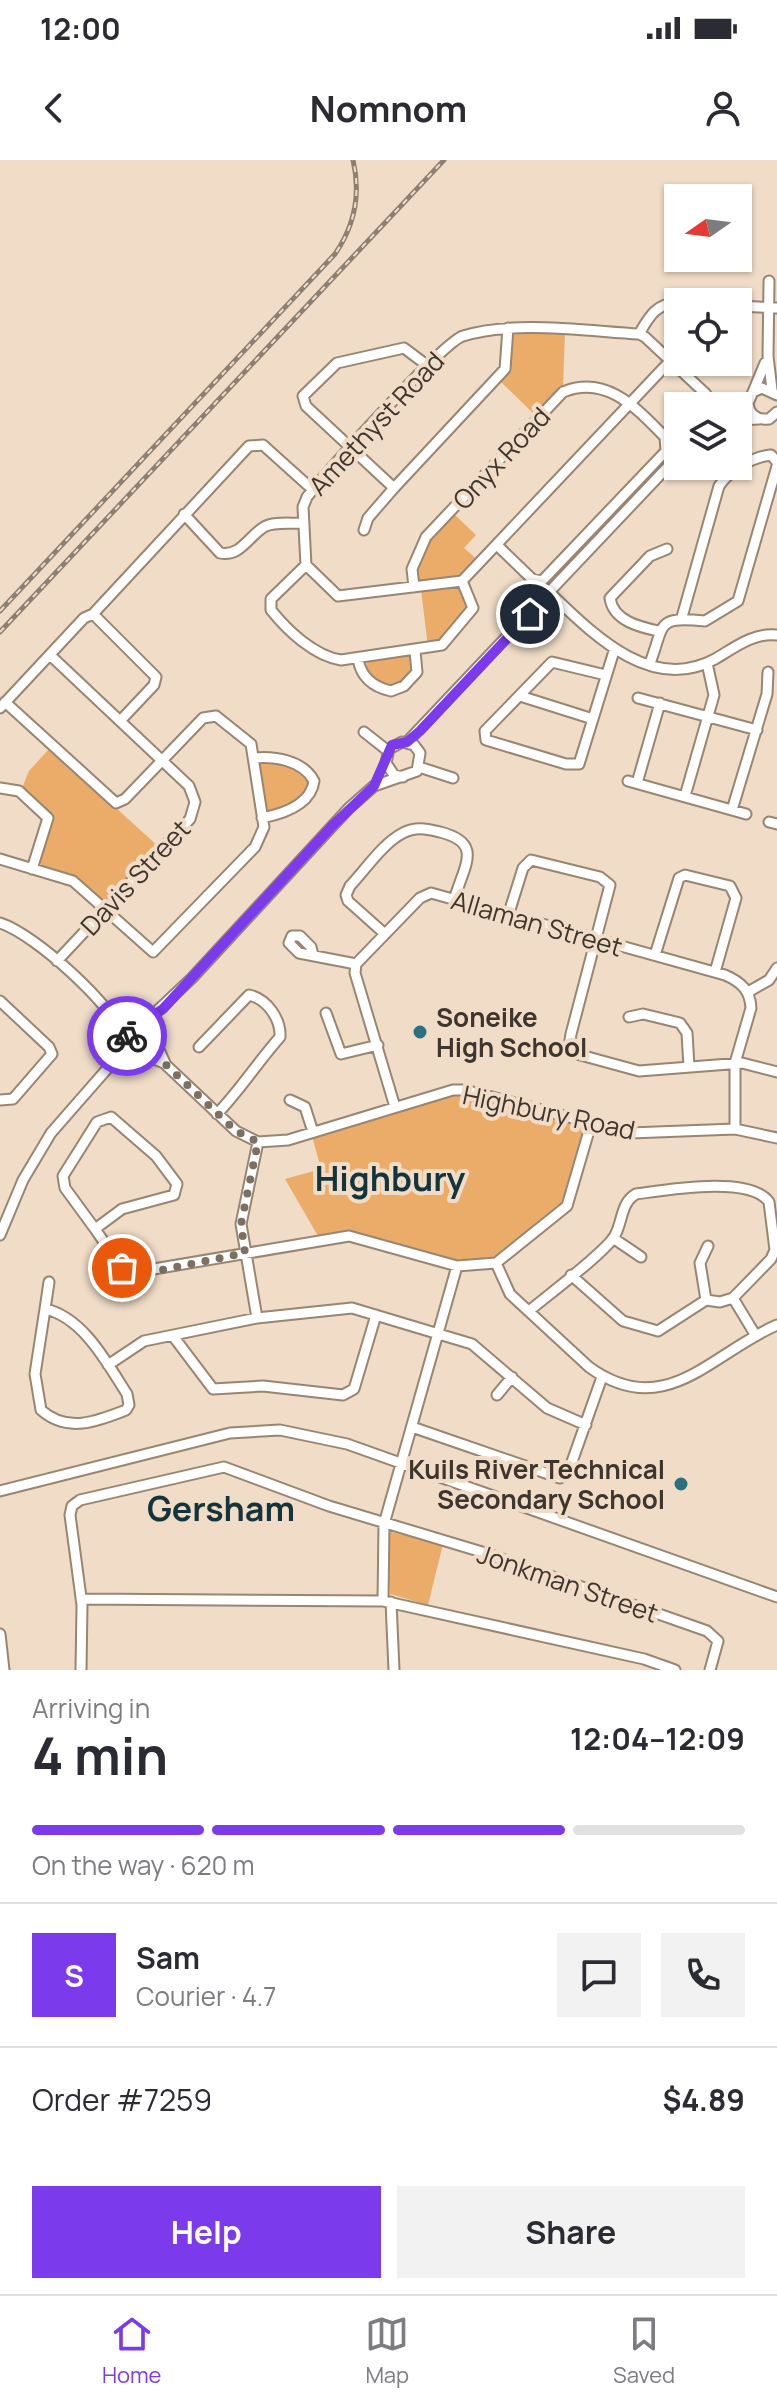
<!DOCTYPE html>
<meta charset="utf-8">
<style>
body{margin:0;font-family:Manrope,sans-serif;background:#f2f2f3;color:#2b2b33;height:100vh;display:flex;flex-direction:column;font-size:30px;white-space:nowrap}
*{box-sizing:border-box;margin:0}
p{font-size:26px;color:#7c7c81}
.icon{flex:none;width:44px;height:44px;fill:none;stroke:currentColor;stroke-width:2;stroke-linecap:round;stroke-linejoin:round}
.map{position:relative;height:1510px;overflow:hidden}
.details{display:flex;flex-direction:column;background:#fff;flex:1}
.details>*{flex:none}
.needle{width:52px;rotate:256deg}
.buttons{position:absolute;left:664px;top:24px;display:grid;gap:16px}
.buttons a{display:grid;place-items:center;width:88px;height:88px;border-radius:0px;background:#fff;box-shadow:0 2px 6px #0004;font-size:40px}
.pin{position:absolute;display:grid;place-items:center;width:68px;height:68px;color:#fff;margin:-34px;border:4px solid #fff;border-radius:50%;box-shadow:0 2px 8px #0007}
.courier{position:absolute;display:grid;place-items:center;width:80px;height:80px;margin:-40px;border:6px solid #7c3aed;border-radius:50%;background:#fff;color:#222;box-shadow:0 2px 10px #0007}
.summary em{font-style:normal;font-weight:700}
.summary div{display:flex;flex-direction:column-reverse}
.summary{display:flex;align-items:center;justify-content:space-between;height:136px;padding:0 32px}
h1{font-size:52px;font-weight:700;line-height:60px}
.bar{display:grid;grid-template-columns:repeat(4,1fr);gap:12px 8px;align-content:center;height:96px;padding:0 32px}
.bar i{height:10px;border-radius:6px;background:#e1e1e2}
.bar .current{background:#7c3aed}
.bar p{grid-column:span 4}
.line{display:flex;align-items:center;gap:20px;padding:0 32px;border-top:2px solid #e1e1e2}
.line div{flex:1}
.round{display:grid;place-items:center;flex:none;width:84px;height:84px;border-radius:0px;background:#f2f2f3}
.button{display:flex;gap:16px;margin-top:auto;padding:16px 32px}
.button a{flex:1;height:92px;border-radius:0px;background:#7c3aed;color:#fff;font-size:32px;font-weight:700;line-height:92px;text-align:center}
.button a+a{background:#f2f2f3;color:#2b2b33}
.status{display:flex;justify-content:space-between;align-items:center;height:56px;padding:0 40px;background:#fff;direction:ltr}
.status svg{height:22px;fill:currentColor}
header{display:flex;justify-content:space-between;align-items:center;height:104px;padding:0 32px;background:#fff;font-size:36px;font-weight:700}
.dock{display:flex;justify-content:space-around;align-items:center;height:112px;border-top:2px solid #e1e1e2;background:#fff;font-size:22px;color:#7c7c81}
.dock a{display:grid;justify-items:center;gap:4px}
.dock .current{color:#7c3aed}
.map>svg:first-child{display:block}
.green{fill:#ebac69}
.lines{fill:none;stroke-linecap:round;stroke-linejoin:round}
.minor-casing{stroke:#988572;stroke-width:13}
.minor{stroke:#fff;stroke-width:9}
.rail-casing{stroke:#8d7f72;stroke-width:5}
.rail{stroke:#f0dcc7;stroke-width:2;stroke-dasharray:6;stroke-linecap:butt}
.done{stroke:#7c7064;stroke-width:8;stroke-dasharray:0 14.4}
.route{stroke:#7c3aed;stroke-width:10}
.poi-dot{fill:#2b707f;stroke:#f0dcc7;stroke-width:3}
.labels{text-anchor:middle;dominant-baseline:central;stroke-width:8;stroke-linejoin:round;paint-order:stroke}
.street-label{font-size:26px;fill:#3e362e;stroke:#f0dcc7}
.poi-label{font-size:26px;font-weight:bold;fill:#3e362e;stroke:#f0dcc7;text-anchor:start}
.district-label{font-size:34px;font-weight:bold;fill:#14343c;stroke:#f0dcc7}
</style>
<div class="status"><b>12:00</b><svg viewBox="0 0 49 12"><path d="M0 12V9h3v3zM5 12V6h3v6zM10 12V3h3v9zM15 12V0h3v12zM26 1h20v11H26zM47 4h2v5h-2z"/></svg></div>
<header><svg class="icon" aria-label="back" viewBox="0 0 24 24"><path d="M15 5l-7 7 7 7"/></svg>Nomnom<svg class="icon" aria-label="person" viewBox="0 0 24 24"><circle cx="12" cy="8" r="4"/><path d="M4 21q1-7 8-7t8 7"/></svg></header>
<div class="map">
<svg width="777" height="1510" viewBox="0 0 777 1510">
<rect width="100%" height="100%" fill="#f0dcc7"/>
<path class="green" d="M520,171L565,173L563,228L536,256L499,220L511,177Z
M453,353L476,375L464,388L479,401L463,417L419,423L414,411L428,379Z
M461,427L471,449L439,483L428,487L421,430Z
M407,495L414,499L415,509L401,525L390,528L365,515L367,501Z
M50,588L159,687L107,741L43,708L39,702L51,659L22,628L29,611Z
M261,601H282L308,616L310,628L291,647L268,652L258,607Z
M454,934L583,967L585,971L565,1044L501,1098L460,1103L344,1073L318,1076L285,1019L321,1009L312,976Z
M391,1372L443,1384L428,1445L390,1434L388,1376Z"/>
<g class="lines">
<g class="minor-casing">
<path id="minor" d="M769,121L768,196L772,230
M738,146L777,148
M639,174C649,157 656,143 678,143
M670,201L462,421L338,436L306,405L303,347L307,337C326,313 443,182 463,176C514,160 586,171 639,174L645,177L706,234
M753,232L765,203
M777,235L762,228L753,232L748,243C749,255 757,260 769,259L777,252
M738,260L759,259
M394,328L306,246L303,236L337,203L404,188L428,206
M184,354L220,393C240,397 248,377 264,367C274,361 292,364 303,363
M364,370L368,358L394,328L505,209L508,168
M306,405L271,439V450C287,470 314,496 341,500L442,485L473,448L462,421
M414,427L412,409L426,377L563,232C607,214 637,249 665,277L666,291L542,421L532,419L498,386
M550,433C593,474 651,534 715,499C734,488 754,472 777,475
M93,454L249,286L263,285L313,330
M682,457L719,326C730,310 752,297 771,295L777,302
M658,471C640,467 613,461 610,438L650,396L667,389
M50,495L189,626L195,642L190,659L57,801
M358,499C361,517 373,527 391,531L404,526L417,512L415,491
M650,503C665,464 655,456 705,461L738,441L777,306
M606,515L552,502L485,571L486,580L566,604H579L614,491
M520,536L593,559
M638,538L757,570
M0,548L84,458L93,454L156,517L154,525L120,561
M364,572L388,591
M407,582L678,296
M254,598C274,596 303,600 314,621C311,645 282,654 262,658
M419,607L453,618
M628,621L746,654
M637,623L660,543
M0,628L19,631L48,658L32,709
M685,636L714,535L707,503
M732,650L767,534L768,512
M769,662L777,664
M0,699L73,721L153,792L255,687L264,667L251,584L216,556L203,558L125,639L116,643L5,542
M508,756L523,708L531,700L600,717L610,725L571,874L569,886L573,893L639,911L742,903L777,912
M0,763C35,774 114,846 127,881
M385,774L348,741L346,735L350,726C366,709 383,683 403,673C416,666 427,669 440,672C484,683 464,705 454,740
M313,795L311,787L300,776H292L289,783L299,793L356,804
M655,795L679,718L685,715L730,726L736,738L715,812
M748,832L769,820L777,808
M0,841L49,887L52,894L13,939L0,940
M326,853L341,894L378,885
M629,857L643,854L680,863L687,873L689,907
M141,866L192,818L349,648L374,626L417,611L420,593L414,585L402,582L389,589L386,603L394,615L403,617
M155,881L166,905L236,971L258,982L288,980L453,930H465L630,973L735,969L777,978
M199,887L249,835C267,839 281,859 280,877C257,903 241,929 217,954
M145,893L152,888L154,876L150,869L138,866L127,877L130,889L164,903
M112,906L137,893
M290,940L305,947L313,972
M395,947L355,813L356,804L420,738L431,733L725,815C741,822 750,830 751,848L735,903V969
M95,1069L65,1028L63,1016L97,962L111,957L156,996L177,1024L174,1035L122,1049L95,1069L122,1108L130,1113L349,1076L457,1106L496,1103L567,1046L591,964
M0,1075L23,1020L51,973L128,885
M613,1078L641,1097
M496,1103L510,1134L589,1207C665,1262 710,1194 777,1165
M733,1138L756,1176
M706,1140L700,1103L708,1086
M45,1149L35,1214L41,1250C67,1273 96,1262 126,1250L129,1245L127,1234C107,1203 83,1157 45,1149L49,1122
M529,1151C548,1135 603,1094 614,1077C623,1063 620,1043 636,1034C666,1030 750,1015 769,1042L775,1090L771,1099L733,1138L720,1142L706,1140L658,1171L623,1161L571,1115
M257,1158L241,1064L258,982
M173,1176L213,1229L263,1226L343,1235L354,1229L376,1155
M108,1205L144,1181L257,1158L352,1148L472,1184L547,1248L586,1265
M497,1235L512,1217
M412,1267L560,1318L568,1313L602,1217
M0,1331L230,1273L280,1270L347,1284L777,1437
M81,1439L383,1441L644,1499L675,1510
M383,1441L384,1364L457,1106
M391,1442L394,1510
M0,1474L4,1510
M81,1510L82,1445L70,1355L72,1346L80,1340L224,1307L329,1346L482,1392L707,1471L718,1481L710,1510"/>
</g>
<use href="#minor" class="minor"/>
<g class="rail-casing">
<path id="rail" d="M0,451L335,94C355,65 361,34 353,0
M0,472L444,0"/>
</g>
<use href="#rail" class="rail"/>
</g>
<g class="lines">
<path class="done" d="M122,1108L137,1115L245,1093L241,1064L258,982L236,971L164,903L133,892L127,876"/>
<path class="route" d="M127,876L131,870L163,849L334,664L374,626L392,585L407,582L420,571L530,454"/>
</g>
<g class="poi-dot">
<circle cx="420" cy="872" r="8"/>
<circle cx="681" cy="1324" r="8"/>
</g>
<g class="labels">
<g class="street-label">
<text transform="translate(376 263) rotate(-47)">Amethyst Road</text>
<text transform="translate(501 298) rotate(-47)">Onyx Road</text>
<text transform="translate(135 717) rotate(-47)">Davis Street</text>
<text transform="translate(537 763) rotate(16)">Allaman Street</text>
<text transform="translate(549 952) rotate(12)">Highbury Road</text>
<text transform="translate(568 1423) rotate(19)">Jonkman Street</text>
</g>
<g class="poi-label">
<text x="436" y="857">Soneike<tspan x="436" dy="30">High School</tspan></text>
<text x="665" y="1309" text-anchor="end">Kuils River Technical<tspan x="665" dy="30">Secondary School</tspan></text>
</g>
<g class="district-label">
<text x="390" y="1018">Highbury</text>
<text x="221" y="1348">Gersham</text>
</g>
</g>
</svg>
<div class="buttons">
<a><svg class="needle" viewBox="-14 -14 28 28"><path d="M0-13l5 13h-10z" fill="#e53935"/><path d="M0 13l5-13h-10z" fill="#7c7c81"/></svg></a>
<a><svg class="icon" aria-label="locate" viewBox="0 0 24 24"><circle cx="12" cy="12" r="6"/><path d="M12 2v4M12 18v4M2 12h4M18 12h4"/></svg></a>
<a><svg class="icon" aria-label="layers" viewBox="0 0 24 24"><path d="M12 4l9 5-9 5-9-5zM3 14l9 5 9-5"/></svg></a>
</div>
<div class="pin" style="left:122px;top:1108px;background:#ea580c"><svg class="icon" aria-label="bag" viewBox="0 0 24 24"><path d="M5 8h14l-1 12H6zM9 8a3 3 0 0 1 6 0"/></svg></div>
<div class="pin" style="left:530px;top:454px;background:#1f2937"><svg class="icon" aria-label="home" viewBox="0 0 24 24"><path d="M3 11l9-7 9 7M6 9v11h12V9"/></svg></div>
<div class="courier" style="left:127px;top:876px"><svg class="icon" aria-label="bike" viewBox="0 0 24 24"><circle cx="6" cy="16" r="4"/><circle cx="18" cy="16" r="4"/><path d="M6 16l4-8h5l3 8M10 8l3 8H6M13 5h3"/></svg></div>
</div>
<section class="details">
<div class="summary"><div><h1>4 min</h1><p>Arriving in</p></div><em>12:04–12:09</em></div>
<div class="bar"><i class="current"></i><i class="current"></i><i class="current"></i><i></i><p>On the way · 620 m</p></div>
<div class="line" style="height:144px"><b class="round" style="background:#7c3aed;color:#fff">S</b><div><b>Sam</b><p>Courier · 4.7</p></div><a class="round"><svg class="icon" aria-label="chat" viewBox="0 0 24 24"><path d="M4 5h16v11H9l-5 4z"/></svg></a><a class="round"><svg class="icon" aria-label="phone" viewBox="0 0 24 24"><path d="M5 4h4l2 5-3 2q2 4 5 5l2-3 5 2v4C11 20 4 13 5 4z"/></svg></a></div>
<div class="line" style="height:104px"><div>Order #7259</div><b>$4.89</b></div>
<div class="button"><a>Help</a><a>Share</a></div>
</section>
<nav class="dock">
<a class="current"><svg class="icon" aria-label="home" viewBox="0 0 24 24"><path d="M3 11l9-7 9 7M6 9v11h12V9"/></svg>Home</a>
<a><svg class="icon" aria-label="map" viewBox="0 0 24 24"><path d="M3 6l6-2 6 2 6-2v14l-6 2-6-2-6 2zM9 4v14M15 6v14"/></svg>Map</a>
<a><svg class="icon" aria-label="saved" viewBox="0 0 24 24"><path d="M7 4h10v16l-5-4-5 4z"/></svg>Saved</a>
</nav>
